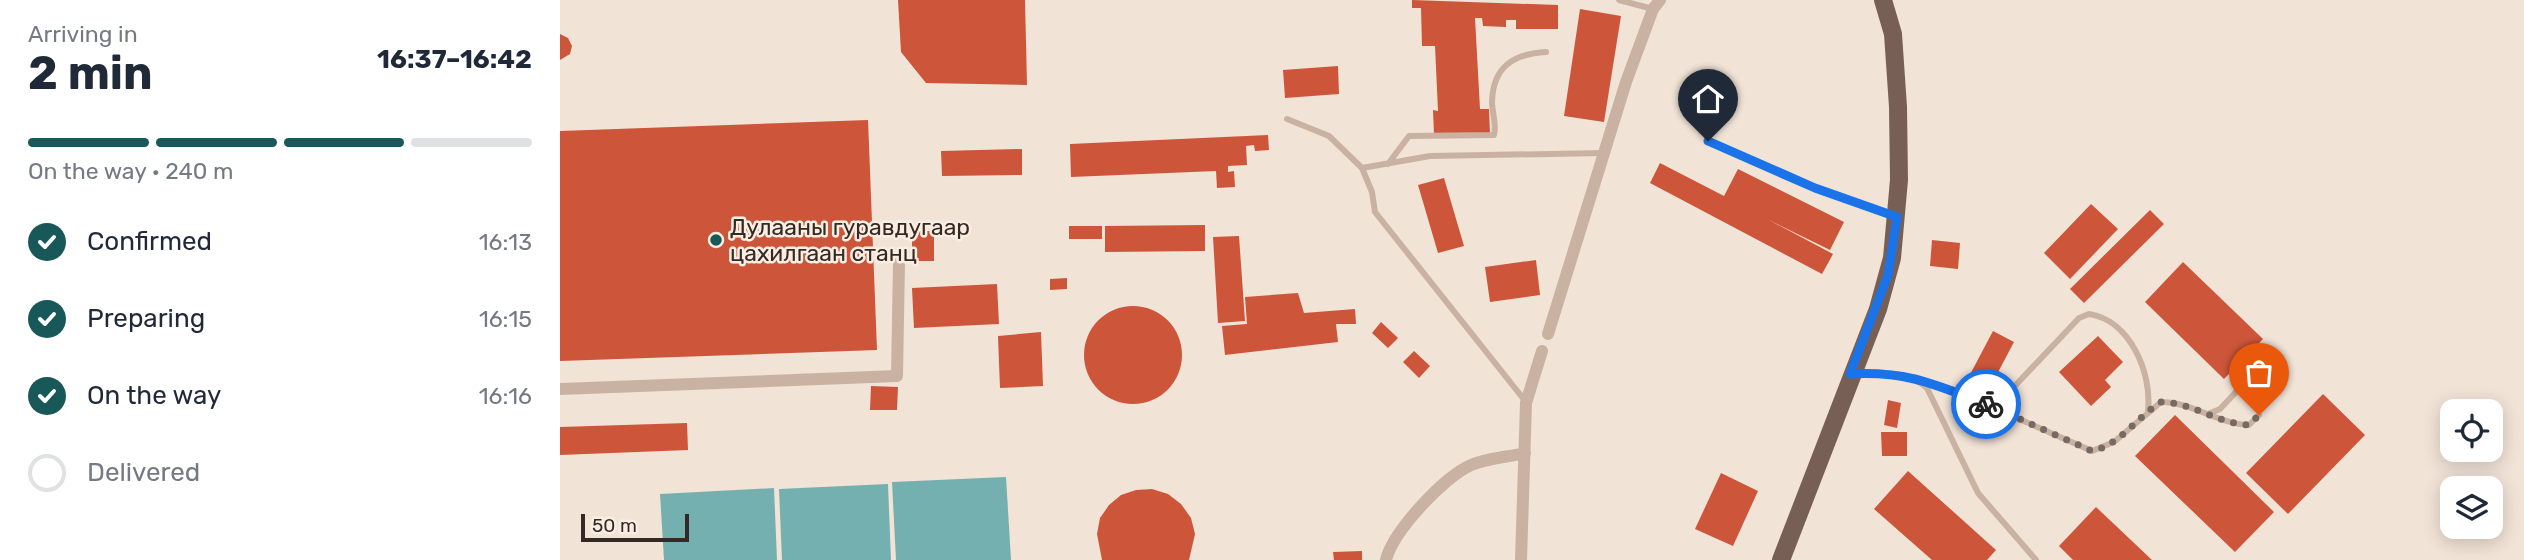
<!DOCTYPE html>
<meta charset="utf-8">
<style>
body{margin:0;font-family:Rubik,sans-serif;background:#f2f2f3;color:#1f2937;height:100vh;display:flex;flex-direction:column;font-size:26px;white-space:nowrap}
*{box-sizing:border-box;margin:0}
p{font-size:23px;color:#747a83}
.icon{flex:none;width:38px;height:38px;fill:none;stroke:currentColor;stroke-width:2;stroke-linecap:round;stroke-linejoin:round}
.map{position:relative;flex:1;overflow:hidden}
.side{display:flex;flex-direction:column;background:#fff;width:560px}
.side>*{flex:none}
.controls{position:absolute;left:1880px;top:399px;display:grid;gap:14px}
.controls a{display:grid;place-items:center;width:63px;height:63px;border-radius:14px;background:#fff;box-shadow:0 4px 18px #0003;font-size:35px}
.scale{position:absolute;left:21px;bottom:18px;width:108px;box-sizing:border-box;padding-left:7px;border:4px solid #352925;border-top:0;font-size:19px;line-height:24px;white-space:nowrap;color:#352925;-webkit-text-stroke:5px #faeee3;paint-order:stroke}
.pin{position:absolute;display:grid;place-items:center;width:60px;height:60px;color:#fff;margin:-72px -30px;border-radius:50% 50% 50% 0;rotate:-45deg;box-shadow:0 0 7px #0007}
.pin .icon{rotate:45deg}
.courier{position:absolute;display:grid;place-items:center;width:70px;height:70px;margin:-35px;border:5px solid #1a73e8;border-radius:50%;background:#fff;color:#222;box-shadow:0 2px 9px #0007}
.summary em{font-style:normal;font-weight:700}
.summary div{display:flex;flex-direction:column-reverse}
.summary{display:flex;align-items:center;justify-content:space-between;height:119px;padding:0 28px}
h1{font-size:46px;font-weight:700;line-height:52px}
.bar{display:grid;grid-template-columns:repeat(4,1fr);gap:10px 7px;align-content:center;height:84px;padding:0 28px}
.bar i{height:9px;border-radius:5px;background:#e0e1e3}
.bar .on{background:#195858}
.bar p{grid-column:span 4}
ol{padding:0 28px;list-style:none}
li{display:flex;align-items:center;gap:21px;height:77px}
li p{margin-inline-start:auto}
li .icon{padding:7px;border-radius:50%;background:#195858;color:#fff;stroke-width:4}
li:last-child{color:#747a83}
li i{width:38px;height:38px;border:4px solid #e0e1e3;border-radius:50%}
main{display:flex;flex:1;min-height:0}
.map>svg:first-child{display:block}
.water{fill:#74b0af}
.building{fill:#cd553a}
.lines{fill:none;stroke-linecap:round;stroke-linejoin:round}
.lane{stroke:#cab2a2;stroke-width:6}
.street{stroke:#cab2a2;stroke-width:12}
.primary{stroke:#785f55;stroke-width:18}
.done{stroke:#776a63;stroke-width:7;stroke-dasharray:0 12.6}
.route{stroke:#1a73e8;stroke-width:9}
.poi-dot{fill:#195858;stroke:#faeee3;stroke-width:2.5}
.labels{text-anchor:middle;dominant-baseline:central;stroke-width:5;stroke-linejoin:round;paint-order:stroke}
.poi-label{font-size:23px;fill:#352925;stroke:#faeee3;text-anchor:start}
</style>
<main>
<section class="side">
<div class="summary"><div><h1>2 min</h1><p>Arriving in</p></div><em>16:37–16:42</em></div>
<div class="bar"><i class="on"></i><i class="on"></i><i class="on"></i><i></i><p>On the way · 240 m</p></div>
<ol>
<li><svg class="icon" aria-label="check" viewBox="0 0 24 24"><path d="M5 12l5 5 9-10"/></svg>Confirmed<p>16:13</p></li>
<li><svg class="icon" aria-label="check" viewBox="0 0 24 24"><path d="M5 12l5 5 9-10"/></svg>Preparing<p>16:15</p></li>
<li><svg class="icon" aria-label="check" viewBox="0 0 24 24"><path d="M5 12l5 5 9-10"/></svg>On the way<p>16:16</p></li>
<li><i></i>Delivered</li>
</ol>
</section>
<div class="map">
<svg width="1964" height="560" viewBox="0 0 1964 560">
<rect width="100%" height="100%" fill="#f2e3d7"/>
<path class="water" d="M446,477L451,560H336L332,482Z
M328,484L331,560H222L219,489Z
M214,488L217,560H104L100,494Z"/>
<path class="building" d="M338,0H465L467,85L366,83L341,52Z
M852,0L998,5V29H956V20H946V27L923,26L922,18H915L920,109H929L930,134L874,135L873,110L878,111L875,46H862L861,8H852Z
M1020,9L1061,16L1044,122L1004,116Z
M0,34L8,38L12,46L10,54L0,60Z
M778,66L779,94L725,98L723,70Z
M308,120L317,350L0,361V131Z
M708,135L709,150L695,151L694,145L686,146L687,165L668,166V172L674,171L675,187L657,188L656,171L511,177L510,144Z
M462,149V175L382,176L381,151Z
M1100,163L1164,196L1178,169L1284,222L1270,250L1207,219L1273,254L1262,274L1090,183Z
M884,178L904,246L878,253L858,185Z
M1531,204L1558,229L1510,279L1484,253Z
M1590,210L1604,224L1524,303L1510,289Z
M645,225V251L545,252V226Z
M509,226H542V239H509Z
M352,231H374V261H352Z
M679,236L685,321L658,323L653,237Z
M1372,240L1400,243L1398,269L1370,266Z
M976,260L980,295L930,302L925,267Z
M1623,262L1703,339L1664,379L1585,302Z
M507,278V289L490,290V279Z
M437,284L439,324L354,328L352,288Z
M738,293L744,313L795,309L796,324H776L778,342L665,355L662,326L687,324L685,297Z
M524 355a49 49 0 1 1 98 0a49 49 0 1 1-98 0Z
M821,322L838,338L828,348L812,333Z
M1433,331L1454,342L1426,395L1405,384Z
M481,332L483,386L440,388L438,336Z
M1538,336L1563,362L1545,380L1551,387L1531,406L1499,372Z
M854,351L870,366L859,378L843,362Z
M311,386L338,387L337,410H310Z
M1763,394L1805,435L1728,514L1686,473Z
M1328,400L1341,403L1337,428L1324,425Z
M1615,415L1714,512L1675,552L1575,456Z
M127,423L128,450L0,455V427Z
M1321,432H1347V456H1322Z
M1348,471L1436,550L1427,560H1372L1314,509Z
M1161,473L1198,491L1173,546L1135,529Z
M592,489L608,494L621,504L631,518L635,534L629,560H542L537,534L540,518L549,505L561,495L576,490Z
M1536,507L1592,560H1513L1499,546Z
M802,551V560H774L773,552Z"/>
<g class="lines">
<path class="lane" d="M1059,0L1093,9
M727,119L769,136L802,168L870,156L1044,153
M1148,141L1255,188L1334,216
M828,164L849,136L934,135C937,124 932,113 932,102C933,66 954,54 986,52
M802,168L812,192L815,212L966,402
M1296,374C1322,373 1346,370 1367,388L1418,493L1476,560
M1354,377L1434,408L1519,318L1529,314C1570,320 1592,373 1588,410
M1434,408L1532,451L1554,442L1601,402C1632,402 1658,424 1689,425L1699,415
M1648,414L1660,409L1707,359"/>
<path class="street" d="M988,334L1066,82L1093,9L1100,0
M0,389L337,376L339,262
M826,560C833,531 884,477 911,465C927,458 948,457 965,453
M961,560L966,403L982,351"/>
<path class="primary" d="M1221,560L1318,309L1332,258L1339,180L1338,107L1333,34L1323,0"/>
</g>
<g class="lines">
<path class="done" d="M1426,404L1532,451C1559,446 1578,416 1601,402C1632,402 1658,424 1689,425L1699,415"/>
<path class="route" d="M1148,141L1255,188L1337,217L1328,275L1290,374C1347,371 1374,384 1426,404"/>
</g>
<circle class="poi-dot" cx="156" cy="240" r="7"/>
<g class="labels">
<g class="poi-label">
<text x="170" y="227">Дулааны гуравдугаар<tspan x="170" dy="26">цахилгаан станц</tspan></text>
</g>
</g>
</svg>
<div class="controls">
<a><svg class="icon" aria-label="locate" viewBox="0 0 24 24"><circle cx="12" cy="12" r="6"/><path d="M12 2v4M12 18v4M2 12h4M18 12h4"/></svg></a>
<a><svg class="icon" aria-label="layers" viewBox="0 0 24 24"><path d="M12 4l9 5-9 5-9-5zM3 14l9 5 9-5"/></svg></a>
</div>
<div class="scale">50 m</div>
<div class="pin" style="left:1699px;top:415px;background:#ea580c"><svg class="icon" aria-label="bag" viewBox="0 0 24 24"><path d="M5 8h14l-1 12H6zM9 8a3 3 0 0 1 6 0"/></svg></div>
<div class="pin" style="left:1148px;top:141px;background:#1f2937"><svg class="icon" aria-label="home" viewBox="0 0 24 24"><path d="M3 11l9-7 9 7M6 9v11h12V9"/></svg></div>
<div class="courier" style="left:1426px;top:404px"><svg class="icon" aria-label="bike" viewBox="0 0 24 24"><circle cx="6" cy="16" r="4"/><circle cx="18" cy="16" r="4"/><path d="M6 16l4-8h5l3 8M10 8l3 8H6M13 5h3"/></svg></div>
</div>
</main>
